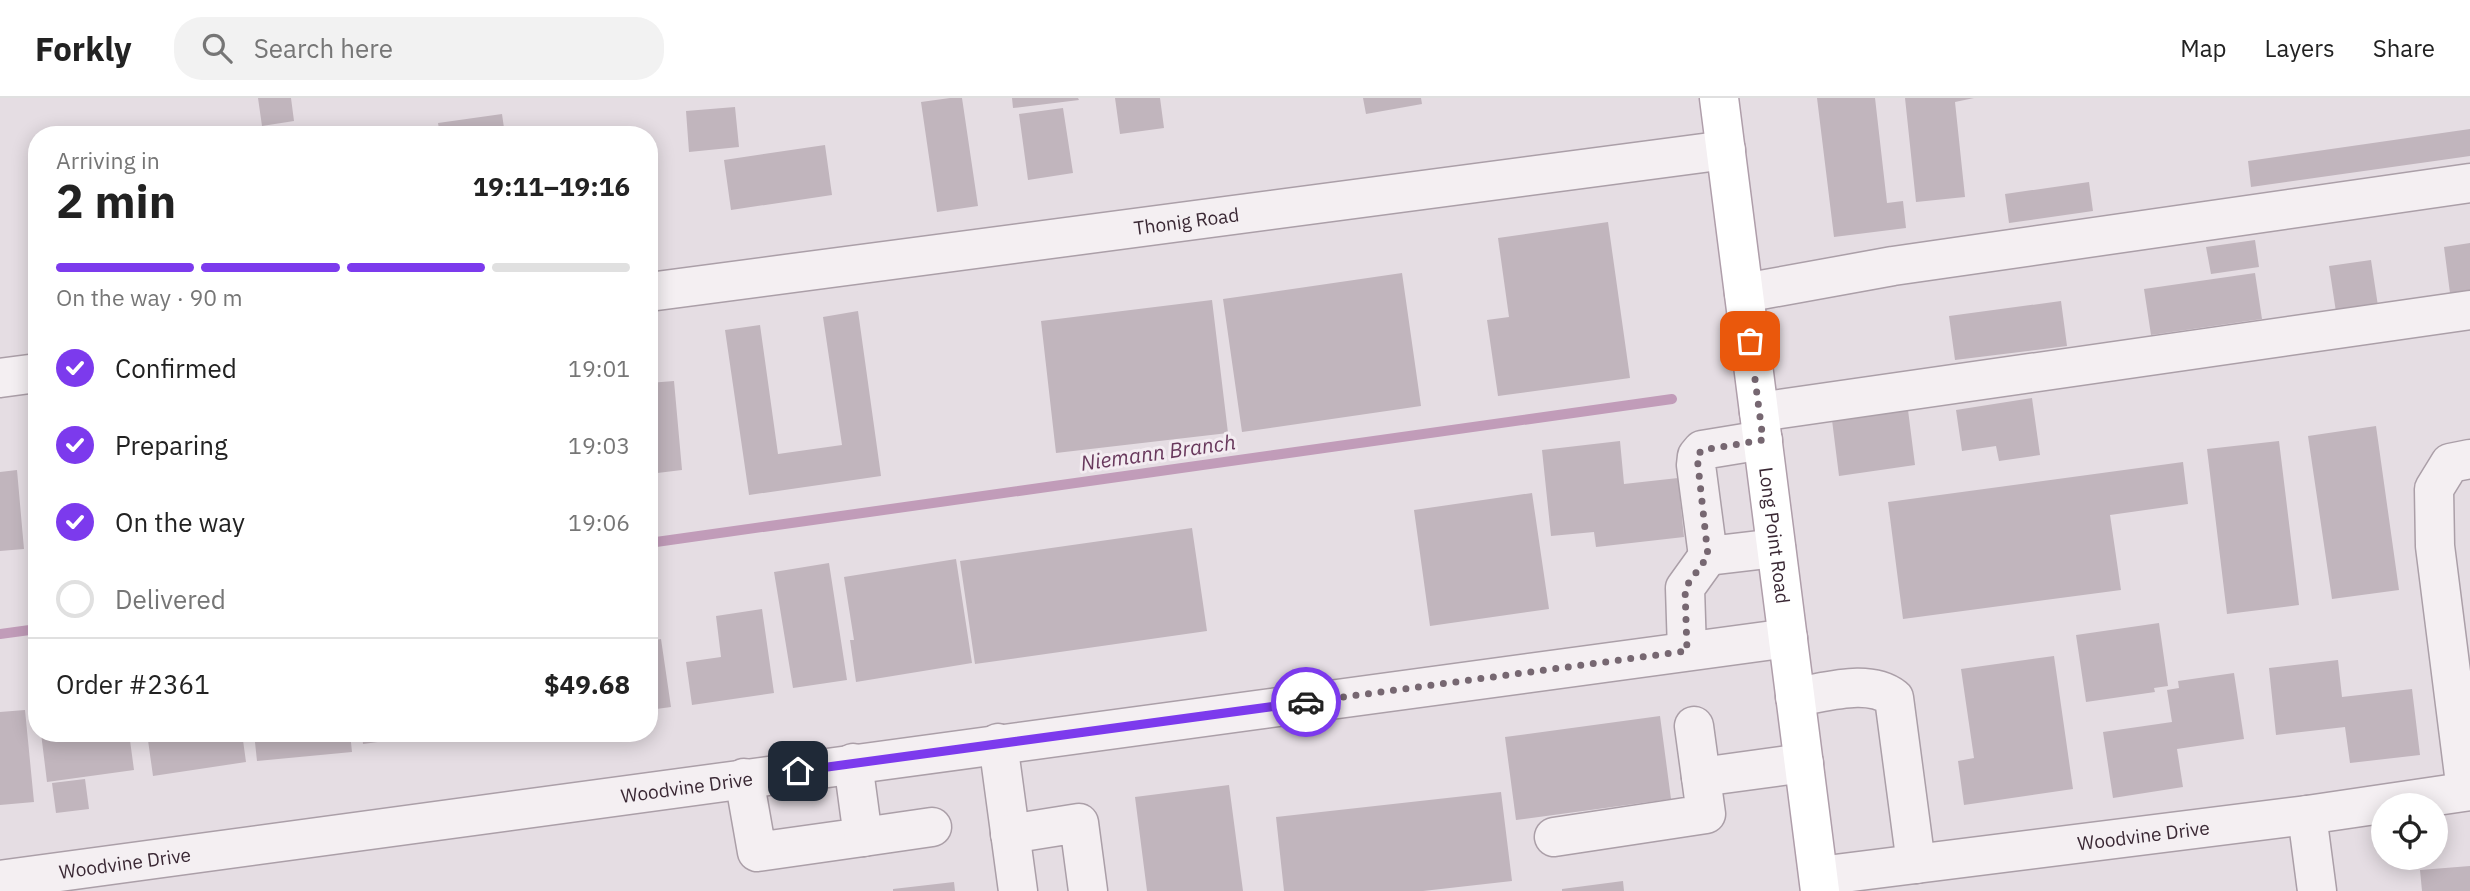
<!DOCTYPE html>
<meta charset="utf-8">
<style>
body{margin:0;font-family:"IBM Plex Sans",sans-serif;background:#f2f2f2;color:#222;height:100vh;display:flex;flex-direction:column;font-size:26px;white-space:nowrap}
*{box-sizing:border-box;margin:0}
p{font-size:23px;color:#767676}
.icon{flex:none;width:38px;height:38px;fill:none;stroke:currentColor;stroke-width:2;stroke-linecap:round;stroke-linejoin:round}
.map{position:relative;flex:1;overflow:hidden}
.sheet{position:absolute;left:28px;top:28px;width:630px;height:616px;display:flex;flex-direction:column;background:#fff;border-radius:28px;box-shadow:0 4px 18px #0003}
.sheet>*{flex:none}
.buttons{position:absolute;left:2371px;top:695px;display:grid;gap:14px}
.buttons a{display:grid;place-items:center;width:77px;height:77px;border-radius:50%;background:#fff;box-shadow:0 4px 18px #0003;font-size:35px}
.pin{position:absolute;display:grid;place-items:center;width:60px;height:60px;color:#fff;margin:-30px;border-radius:14px;box-shadow:0 4px 10px #0006}
.courier{position:absolute;display:grid;place-items:center;width:70px;height:70px;margin:-35px;border:5px solid #7c3aed;border-radius:50%;background:#fff;color:#222;box-shadow:0 2px 9px #0007}
.headline em{font-style:normal;font-weight:700}
.headline div{display:flex;flex-direction:column-reverse}
.headline{display:flex;align-items:center;justify-content:space-between;height:119px;padding:0 28px}
h1{font-size:46px;font-weight:700;line-height:52px}
.bar{display:grid;grid-template-columns:repeat(4,1fr);gap:10px 7px;align-content:center;height:84px;padding:0 28px}
.bar i{height:9px;border-radius:5px;background:#e0e0e0}
.bar .selected{background:#7c3aed}
.bar p{grid-column:span 4}
.line{display:flex;align-items:center;gap:18px;padding:0 28px;border-top:2px solid #e0e0e0}
.line div{flex:1}
ol{padding:0 28px;list-style:none}
li{display:flex;align-items:center;gap:21px;height:77px}
li p{margin-inline-start:auto}
li .icon{padding:7px;border-radius:50%;background:#7c3aed;color:#fff;stroke-width:4}
li:last-child{color:#767676}
li i{width:38px;height:38px;border:4px solid #e0e0e0;border-radius:50%}
header{display:flex;align-items:center;gap:42px;box-sizing:border-box;height:98px;padding:0 35px;background:#fff;border-bottom:2px solid #e0e0e0}
header strong{font-size:33px}
nav{display:flex;gap:38px;margin-inline-start:auto;font-size:24px}
.search{width:490px;height:63px;background:#f2f2f2;display:flex;align-items:center;gap:18px;box-sizing:border-box;padding:0 24px;border-radius:28px;color:#767676;font-size:26px}
.map>svg:first-child{display:block}
.lines{fill:none;stroke-linecap:round;stroke-linejoin:round}
.stream{stroke:#c19cb9;stroke-width:10}
.building{fill:#c1b5bd}
.minor-casing{stroke:#ab9fa8;stroke-width:41}
.major-casing{stroke:#af9eaa;stroke-width:41}
.minor{stroke:#f4eff2;stroke-width:38}
.major{stroke:#fff;stroke-width:38}
.done{stroke:#766771;stroke-width:7;stroke-dasharray:0 12.6}
.route{stroke:#7c3aed;stroke-width:9}
.labels{text-anchor:middle;dominant-baseline:central;stroke-width:6;stroke-linejoin:round;paint-order:stroke}
.street-label{font-size:19px;fill:#3a2834;stroke:#f3ecf1}
.water-label{font-size:21px;font-style:italic;fill:#68385c;stroke:#f3ecf1}
</style>
<header>
<strong>Forkly</strong>
<div class="search"><svg class="icon" aria-label="search" viewBox="0 0 24 24"><circle cx="10" cy="10" r="6"/><path d="M15 15l6 6"/></svg>Search here</div>
<nav><a>Map</a><a>Layers</a><a>Share</a></nav>
</header>
<div class="map">
<svg width="2470" height="793" viewBox="0 0 2470 793">
<rect width="100%" height="100%" fill="#e5dde3"/>
<g class="lines">
<path class="stream" d="M649,445L1672,301
M0,536L37,531"/>
</g>
<path class="building" d="M258,0H291L294,23L262,28Z
M950,0H962L978,108L937,114L921,4Z
M1012,0H1078L1079,2L1013,10Z
M1115,0H1160L1164,30L1120,36Z
M1363,0H1421L1422,6L1366,16Z
M1817,0H1875L1887,105L1903,103L1906,130L1834,139Z
M1905,0H1974L1955,4L1965,99L1916,104Z
M735,9L739,49L689,54L686,13Z
M1063,10L1073,75L1028,82L1019,16Z
M502,16L505,37H440L438,25Z
M426,28L427,37H396V31Z
M2470,31V58L2251,89L2248,63Z
M825,47L832,97L731,112L724,62Z
M2089,84L2093,113L2009,125L2005,96Z
M1608,124L1630,280L1498,298L1487,222L1509,219L1498,140Z
M2255,142L2259,169L2211,176L2206,149Z
M2470,145V192L2450,195L2444,149Z
M2371,162L2378,208L2336,214L2329,168Z
M1402,175L1421,308L1242,334L1223,201Z
M2255,175L2262,221L2151,237L2144,191Z
M1212,202L1228,335L1056,355L1041,223Z
M2061,203L2067,248L1955,262L1949,218Z
M858,213L881,378L749,397L725,232L760,227L778,356L842,347L823,219Z
M674,283L682,372L649,376V285Z
M2032,300L2040,357L1999,363L1996,348L1962,353L1956,312Z
M1908,312L1915,367L1839,378L1832,322Z
M2376,328L2399,492L2332,501L2308,338Z
M1620,343L1624,386L1678,380L1684,439L1596,449L1594,434L1551,438L1542,352Z
M2279,343L2299,507L2227,516L2207,351Z
M2183,364L2188,406L2110,417L2121,492L1903,521L1888,404Z
M17,372L24,451L0,453V374Z
M1532,395L1549,511L1430,528L1414,412Z
M1192,430L1207,533L975,566L960,463Z
M956,461L972,565L856,584L850,542H854L844,479Z
M829,465L847,582L793,590L774,474Z
M762,511L774,595L692,607L686,564L721,559L716,518Z
M2159,525L2168,588L2154,590L2155,594L2086,604L2076,537Z
M661,541L671,609L649,612V543Z
M2054,558L2073,691L1964,707L1958,663L1974,660L1961,571Z
M2338,562L2342,599L2412,591L2420,657L2350,665L2345,629L2276,637L2269,570Z
M2234,575L2244,641L2177,651L2183,689L2113,700L2103,634L2172,624L2167,592L2179,590L2178,583Z
M25,612L34,704L0,707V614Z
M1660,618L1671,701L1516,722L1505,639Z
M41,635H129L134,672L47,684Z
M147,635H242L246,664L153,678Z
M254,635H350L352,654L257,663Z
M362,635H429V637L363,646Z
M85,681L89,711L56,715L52,685Z
M1229,687L1243,793H1147L1135,699Z
M1501,694L1512,783L1423,793H1284L1276,719Z
M2470,768V793H2422L2420,772Z
M1623,783L1624,793H1562V791Z
M954,784L955,793H893V791Z"/>
<g class="lines">
<g class="minor-casing">
<g id="minor">
<path id="s1" d="M649,194L1726,52"/>
<path d="M1744,195L1893,168L2470,85"/>
<path d="M0,280L37,275"/>
<path d="M1759,314L2470,212"/>
<path d="M1763,342L1702,352L1697,358L1696,367L1708,458L1776,450"/>
<path d="M1687,553L1685,490L1708,458"/>
<path d="M1795,599C1825,595 1868,580 1894,600L1916,766"/>
<path d="M998,645L1018,793"/>
<path d="M1701,679L1804,665"/>
<path d="M744,680L757,754L863,739L853,665"/>
<path d="M2466,693L2435,448L2434,391L2450,365L2470,361"/>
<path d="M2307,717L2317,793"/>
<path d="M1010,736L1079,725L1088,793"/>
<path d="M863,739L932,729"/>
<path d="M1554,739L1706,716L1694,628"/>
<path id="s2" d="M1819,778L2307,717L2470,693"/>
<path id="s3" d="M0,782L1788,540"/>
</g>
</g>
<g class="major-casing">
<g id="major">
<path id="s4" d="M1719,0L1820,793"/>
</g>
</g>
<use href="#minor" class="minor"/>
<use href="#major" class="major"/>
</g>
<g class="lines">
<path class="done" d="M1306,604L1687,553L1685,490L1708,458L1697,358L1702,352L1763,342L1750,243"/>
<path class="route" d="M798,673L1306,604"/>
</g>
<g class="labels">
<g class="street-label">
<text stroke="none"><textPath href="#s1" startOffset="542">Thonig Road</textPath></text>
<text stroke="none"><textPath href="#s4" startOffset="441">Long Point Road</textPath></text>
<text stroke="none"><textPath href="#s3" startOffset="693">Woodvine Drive</textPath></text>
<text stroke="none"><textPath href="#s2" startOffset="327">Woodvine Drive</textPath></text>
<text stroke="none"><textPath href="#s3" startOffset="126">Woodvine Drive</textPath></text>
</g>
<g class="water-label">
<text transform="translate(1158 354) rotate(-8)">Niemann Branch</text>
</g>
</g>
</svg>
<div class="buttons">
<a><svg class="icon" aria-label="locate" viewBox="0 0 24 24"><circle cx="12" cy="12" r="6"/><path d="M12 2v4M12 18v4M2 12h4M18 12h4"/></svg></a>
</div>
<div class="pin" style="left:1750px;top:243px;background:#ea580c"><svg class="icon" aria-label="bag" viewBox="0 0 24 24"><path d="M5 8h14l-1 12H6zM9 8a3 3 0 0 1 6 0"/></svg></div>
<div class="pin" style="left:798px;top:673px;background:#1f2937"><svg class="icon" aria-label="home" viewBox="0 0 24 24"><path d="M3 11l9-7 9 7M6 9v11h12V9"/></svg></div>
<div class="courier" style="left:1306px;top:604px"><svg class="icon" aria-label="car" viewBox="0 0 24 24"><path d="M5 17H2v-5l4-1 3-4h7l3 4 3 1v5h-3M9 17h6M6 11h13"/><circle cx="7" cy="17" r="2"/><circle cx="17" cy="17" r="2"/></svg></div>
<section class="sheet">
<div class="headline"><div><h1>2 min</h1><p>Arriving in</p></div><em>19:11–19:16</em></div>
<div class="bar"><i class="selected"></i><i class="selected"></i><i class="selected"></i><i></i><p>On the way · 90 m</p></div>
<ol>
<li><svg class="icon" aria-label="check" viewBox="0 0 24 24"><path d="M5 12l5 5 9-10"/></svg>Confirmed<p>19:01</p></li>
<li><svg class="icon" aria-label="check" viewBox="0 0 24 24"><path d="M5 12l5 5 9-10"/></svg>Preparing<p>19:03</p></li>
<li><svg class="icon" aria-label="check" viewBox="0 0 24 24"><path d="M5 12l5 5 9-10"/></svg>On the way<p>19:06</p></li>
<li><i></i>Delivered</li>
</ol>
<div class="line" style="height:91px"><div>Order #2361</div><b>$49.68</b></div>
</section>
</div>
